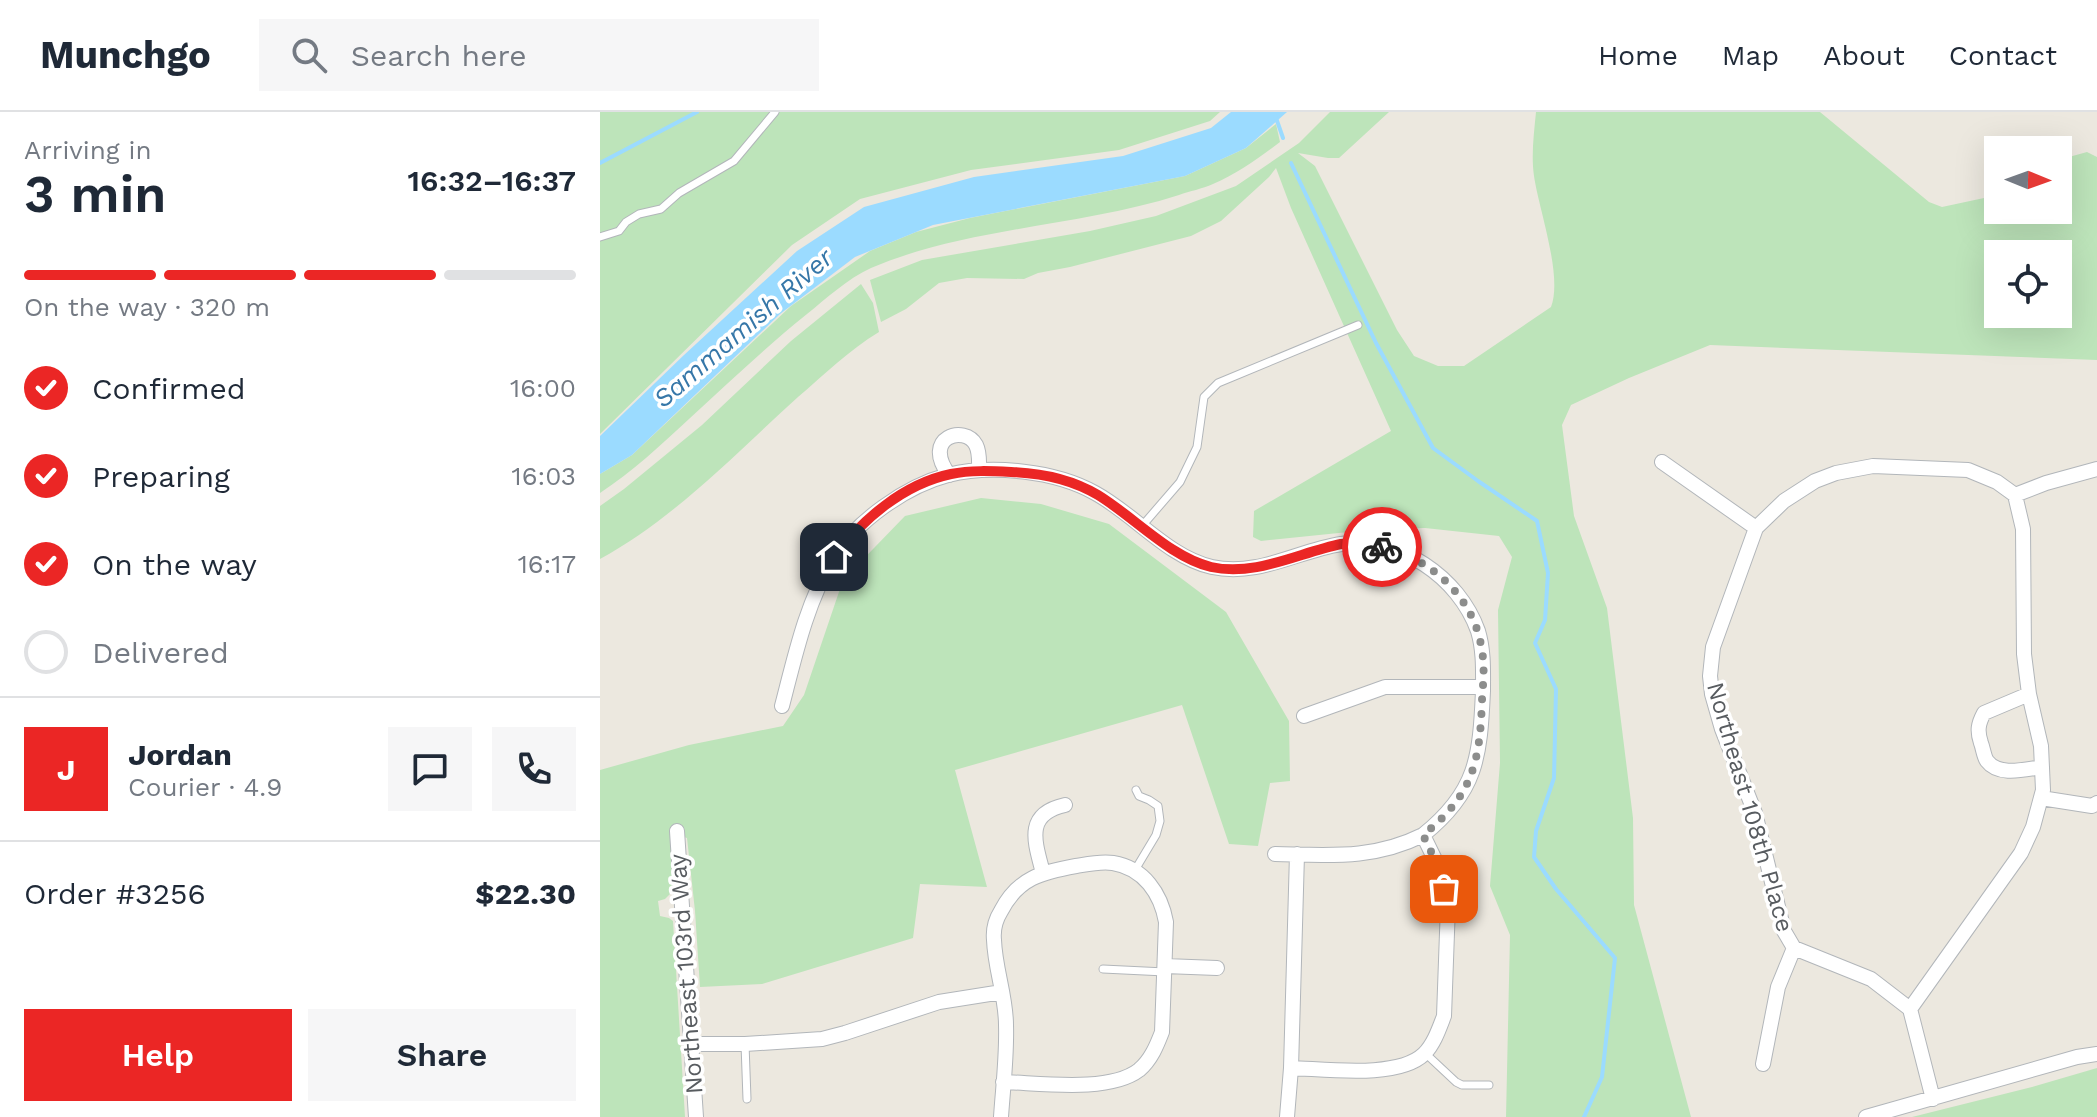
<!DOCTYPE html>
<meta charset="utf-8">
<style>
body{margin:0;font-family:"Work Sans",sans-serif;background:#f6f6f7;color:#1f2937;height:100vh;display:flex;flex-direction:column;font-size:30px;white-space:nowrap}
*{box-sizing:border-box;margin:0}
p{font-size:26px;color:#747a83}
.icon{flex:none;width:44px;height:44px;fill:none;stroke:currentColor;stroke-width:2;stroke-linecap:round;stroke-linejoin:round}
.map{position:relative;flex:1;overflow:hidden}
.panel{display:flex;flex-direction:column;background:#fff;width:600px}
.panel>*{flex:none}
.needle{width:52px;rotate:91deg}
.fabs{position:absolute;left:1384px;top:24px;display:grid;gap:16px}
.fabs a{display:grid;place-items:center;width:88px;height:88px;border-radius:0px;background:#fff;box-shadow:0 8px 32px #0002;font-size:40px}
.pin{position:absolute;display:grid;place-items:center;width:68px;height:68px;color:#fff;margin:-34px;border-radius:16px;box-shadow:0 4px 12px #0006}
.courier{position:absolute;display:grid;place-items:center;width:80px;height:80px;margin:-40px;border:6px solid #eb2625;border-radius:50%;background:#fff;color:#222;box-shadow:0 2px 10px #0007}
.headline em{font-style:normal;font-weight:600}
.headline div{display:flex;flex-direction:column-reverse}
.headline{display:flex;align-items:center;justify-content:space-between;height:136px;padding:0 24px}
h1{font-size:52px;font-weight:600;line-height:60px}
.bar{display:grid;grid-template-columns:repeat(4,1fr);gap:12px 8px;align-content:center;height:96px;padding:0 24px}
.bar i{height:10px;border-radius:6px;background:#e0e1e3}
.bar .current{background:#eb2625}
.bar p{grid-column:span 4}
.line{display:flex;align-items:center;gap:20px;padding:0 24px;border-top:2px solid #e0e1e3}
.line div{flex:1}
.round{display:grid;place-items:center;flex:none;width:84px;height:84px;border-radius:0px;background:#f6f6f7}
ol{padding:0 24px;list-style:none}
li{display:flex;align-items:center;gap:24px;height:88px}
li p{margin-inline-start:auto}
li .icon{padding:8px;border-radius:50%;background:#eb2625;color:#fff;stroke-width:4}
li:last-child{color:#747a83}
li i{width:44px;height:44px;border:4px solid #e0e1e3;border-radius:50%}
.action{display:flex;gap:16px;margin-top:auto;padding:16px 24px}
.action a{flex:1;height:92px;border-radius:0px;background:#eb2625;color:#fff;font-size:32px;font-weight:600;line-height:92px;text-align:center}
.action a+a{background:#f6f6f7;color:#1f2937}
header{display:flex;align-items:center;gap:48px;box-sizing:border-box;height:112px;padding:0 40px;background:#fff;border-bottom:2px solid #e0e1e3}
header strong{font-size:38px}
nav{display:flex;gap:44px;margin-inline-start:auto;font-size:28px}
.search{width:560px;height:72px;background:#f6f6f7;display:flex;align-items:center;gap:20px;box-sizing:border-box;padding:0 28px;border-radius:0px;color:#747a83;font-size:30px}
main{display:flex;flex:1;min-height:0}
.map>svg:first-child{display:block}
.green{fill:#bde4ba;fill-rule:evenodd}
.water{fill:#9bdbff}
.lines{fill:none;stroke-linecap:round;stroke-linejoin:round}
.stream{stroke:#9bdbff;stroke-width:4}
.service-casing{stroke:#b2b6ba;stroke-width:9}
.minor-casing{stroke:#b2b6ba;stroke-width:16}
.service{stroke:#fff;stroke-width:7}
.minor{stroke:#fff;stroke-width:14}
.done{stroke:#8c8d8c;stroke-width:8;stroke-dasharray:0 14.4}
.route{stroke:#eb2625;stroke-width:10}
.labels{text-anchor:middle;dominant-baseline:central;stroke-width:7;stroke-linejoin:round;paint-order:stroke}
.street-label{font-size:24px;fill:#585c60;stroke:#fff}
.water-label{font-size:26px;font-style:italic;fill:#3677a8;stroke:#fff}
</style>
<header>
<strong>Munchgo</strong>
<div class="search"><svg class="icon" aria-label="search" viewBox="0 0 24 24"><circle cx="10" cy="10" r="6"/><path d="M15 15l6 6"/></svg>Search here</div>
<nav><a>Home</a><a>Map</a><a>About</a><a>Contact</a></nav>
</header>
<main>
<section class="panel">
<div class="headline"><div><h1>3 min</h1><p>Arriving in</p></div><em>16:32–16:37</em></div>
<div class="bar"><i class="current"></i><i class="current"></i><i class="current"></i><i></i><p>On the way · 320 m</p></div>
<ol>
<li><svg class="icon" aria-label="check" viewBox="0 0 24 24"><path d="M5 12l5 5 9-10"/></svg>Confirmed<p>16:00</p></li>
<li><svg class="icon" aria-label="check" viewBox="0 0 24 24"><path d="M5 12l5 5 9-10"/></svg>Preparing<p>16:03</p></li>
<li><svg class="icon" aria-label="check" viewBox="0 0 24 24"><path d="M5 12l5 5 9-10"/></svg>On the way<p>16:17</p></li>
<li><i></i>Delivered</li>
</ol>
<div class="line" style="height:144px"><b class="round" style="background:#eb2625;color:#fff">J</b><div><b>Jordan</b><p>Courier · 4.9</p></div><a class="round"><svg class="icon" aria-label="chat" viewBox="0 0 24 24"><path d="M4 5h16v11H9l-5 4z"/></svg></a><a class="round"><svg class="icon" aria-label="phone" viewBox="0 0 24 24"><path d="M5 4h4l2 5-3 2q2 4 5 5l2-3 5 2v4C11 20 4 13 5 4z"/></svg></a></div>
<div class="line" style="height:104px"><div>Order #3256</div><b>$22.30</b></div>
<div class="action"><a>Help</a><a>Share</a></div>
</section>
<div class="map">
<svg width="1497" height="1005" viewBox="0 0 1497 1005">
<rect width="100%" height="100%" fill="#ece8df"/>
<path class="green" d="M0,0H620L610,9L519,38L371,58L260,87L192,133L0,322Z
M730,0H789L739,46H728L698,41L715,54L797,218L814,244L838,254H864L951,195C963,164 939,98 934,64C931,43 934,21 936,0H1220L1329,90L1342,95L1398,83V98H1458V48L1487,40L1497,45V248L1110,233L1029,266L971,293L962,313L974,404L1007,496L1033,706L1034,793L1091,1005H906L910,823L890,774L900,651L898,498L912,445L899,424L825,416L778,417L661,429L653,425L654,399L791,319L691,96L676,56L669,65L621,109L591,124L470,155L438,161L424,167L367,166L339,171L306,197L281,210L270,168L322,148L490,119L556,104L636,74L699,31ZM1398,142H1458V202H1398Z
M676,12L680,30C660,45 637,62 613,72C602,77 590,79 579,83C479,115 367,115 271,156C247,167 227,186 207,202C166,235 128,271 89,307C61,333 32,360 0,381V362L32,343L191,194L270,139L316,120L370,106L585,64L646,36Z
M261,172L273,191L279,220C249,238 224,263 198,285C135,342 75,406 0,447V394L24,377L102,313L191,229Z
M381,386L441,392L509,412L626,500L689,609L690,669L670,671L658,734L629,732L582,593L355,658L387,775L320,772L313,826L162,872L100,875L95,799L87,726L72,721L73,779L65,787L58,789L60,804L69,806L73,809L85,1005H0V658L89,633L183,614L204,583L243,468L305,404Z
M1497,956V1005H1312L1432,975Z"/>
<path class="water" d="M631,0H687L646,36L585,64L333,113L255,145L180,202L32,343L0,362V324L84,243L197,139L264,95L374,65L523,44L611,16Z"/>
<g class="lines">
<path class="stream" d="M674,0L683,26
M0,51L97,0
M691,51L776,231L833,336L878,369L937,409L948,461L945,508L935,531L956,577L954,666L936,719L934,745L956,777L1015,846L1002,965L984,1005"/>
<g class="service-casing">
<path id="service" d="M0,125L19,119L26,110L39,102L61,97L79,81L134,49L175,0
M542,414L580,370L597,335L604,285L618,271L758,213
M535,758L556,723L560,709L558,694L549,688L539,684L536,678
M503,857L565,860
M145,932L147,987
M825,941L856,970L862,973H889"/>
</g>
<g class="minor-casing">
<path id="minor" d="M1062,350L1156,416
M349,363C321,325 365,312 376,333C380,341 379,351 379,358
M1429,582L1384,601C1378,612 1377,619 1381,631C1383,636 1384,645 1387,649C1399,665 1426,657 1442,655
M182,594C195,544 206,492 233,447C256,409 306,374 348,363C392,352 456,359 495,381C534,402 568,445 612,455C658,465 697,439 741,432C799,424 859,465 878,519C884,539 883,559 883,579C880,645 877,680 823,723L841,760L848,793L844,904C839,917 834,932 824,942C798,967 726,957 691,956
M704,604L785,575H883
M1441,686L1492,694L1497,691
M77,719L96,1005
M675,742C728,743 773,748 823,723
M443,761C435,730 424,702 465,693
M1194,836L1184,819L1155,701L1122,617L1112,582L1110,564L1113,535L1156,416L1184,389L1215,369L1236,361L1273,354L1368,358L1397,370L1415,383L1446,371L1497,357
M1194,836L1271,867L1310,897
M565,854L617,856
M91,932H145L222,927L245,921L339,890L402,880
M1163,952L1178,875L1194,836
M1333,987L1310,897L1421,741L1433,715L1443,678L1441,634L1429,582L1424,542L1423,417L1415,383
M401,1005C403,975 407,944 406,913C406,884 395,857 394,828C393,818 396,807 401,799C418,766 442,760 476,754C488,752 501,749 513,751C544,756 561,782 566,810L562,920C557,933 551,948 539,958C509,981 440,971 403,970
M687,1005L691,956L697,742
M1266,1005L1477,945L1497,942"/>
</g>
<use href="#service" class="service"/>
<use href="#minor" class="minor"/>
</g>
<g class="lines">
<path class="done" d="M782,435C832,447 875,486 882,539C885,555 883,572 882,588C880,650 873,683 823,723L841,760L844,777"/>
<path class="route" d="M234,445C262,408 303,372 351,362C371,358 391,359 411,360C443,361 471,367 498,383C534,405 570,445 611,455C655,465 698,441 741,432L756,431L782,435"/>
</g>
<g class="labels">
<g class="street-label">
<text transform="translate(1150 695) rotate(74)">Northeast 108th Place</text>
<text transform="translate(86 862) rotate(-94)">Northeast 103rd Way</text>
</g>
<g class="water-label">
<text transform="translate(143 216) rotate(-41)">Sammamish River</text>
</g>
</g>
</svg>
<div class="fabs">
<a><svg class="needle" viewBox="-14 -14 28 28"><path d="M0-13l5 13h-10z" fill="#e53935"/><path d="M0 13l5-13h-10z" fill="#747a83"/></svg></a>
<a><svg class="icon" aria-label="locate" viewBox="0 0 24 24"><circle cx="12" cy="12" r="6"/><path d="M12 2v4M12 18v4M2 12h4M18 12h4"/></svg></a>
</div>
<div class="pin" style="left:844px;top:777px;background:#ea580c"><svg class="icon" aria-label="bag" viewBox="0 0 24 24"><path d="M5 8h14l-1 12H6zM9 8a3 3 0 0 1 6 0"/></svg></div>
<div class="pin" style="left:234px;top:445px;background:#1f2937"><svg class="icon" aria-label="home" viewBox="0 0 24 24"><path d="M3 11l9-7 9 7M6 9v11h12V9"/></svg></div>
<div class="courier" style="left:782px;top:435px"><svg class="icon" aria-label="bike" viewBox="0 0 24 24"><circle cx="6" cy="16" r="4"/><circle cx="18" cy="16" r="4"/><path d="M6 16l4-8h5l3 8M10 8l3 8H6M13 5h3"/></svg></div>
</div>
</main>
